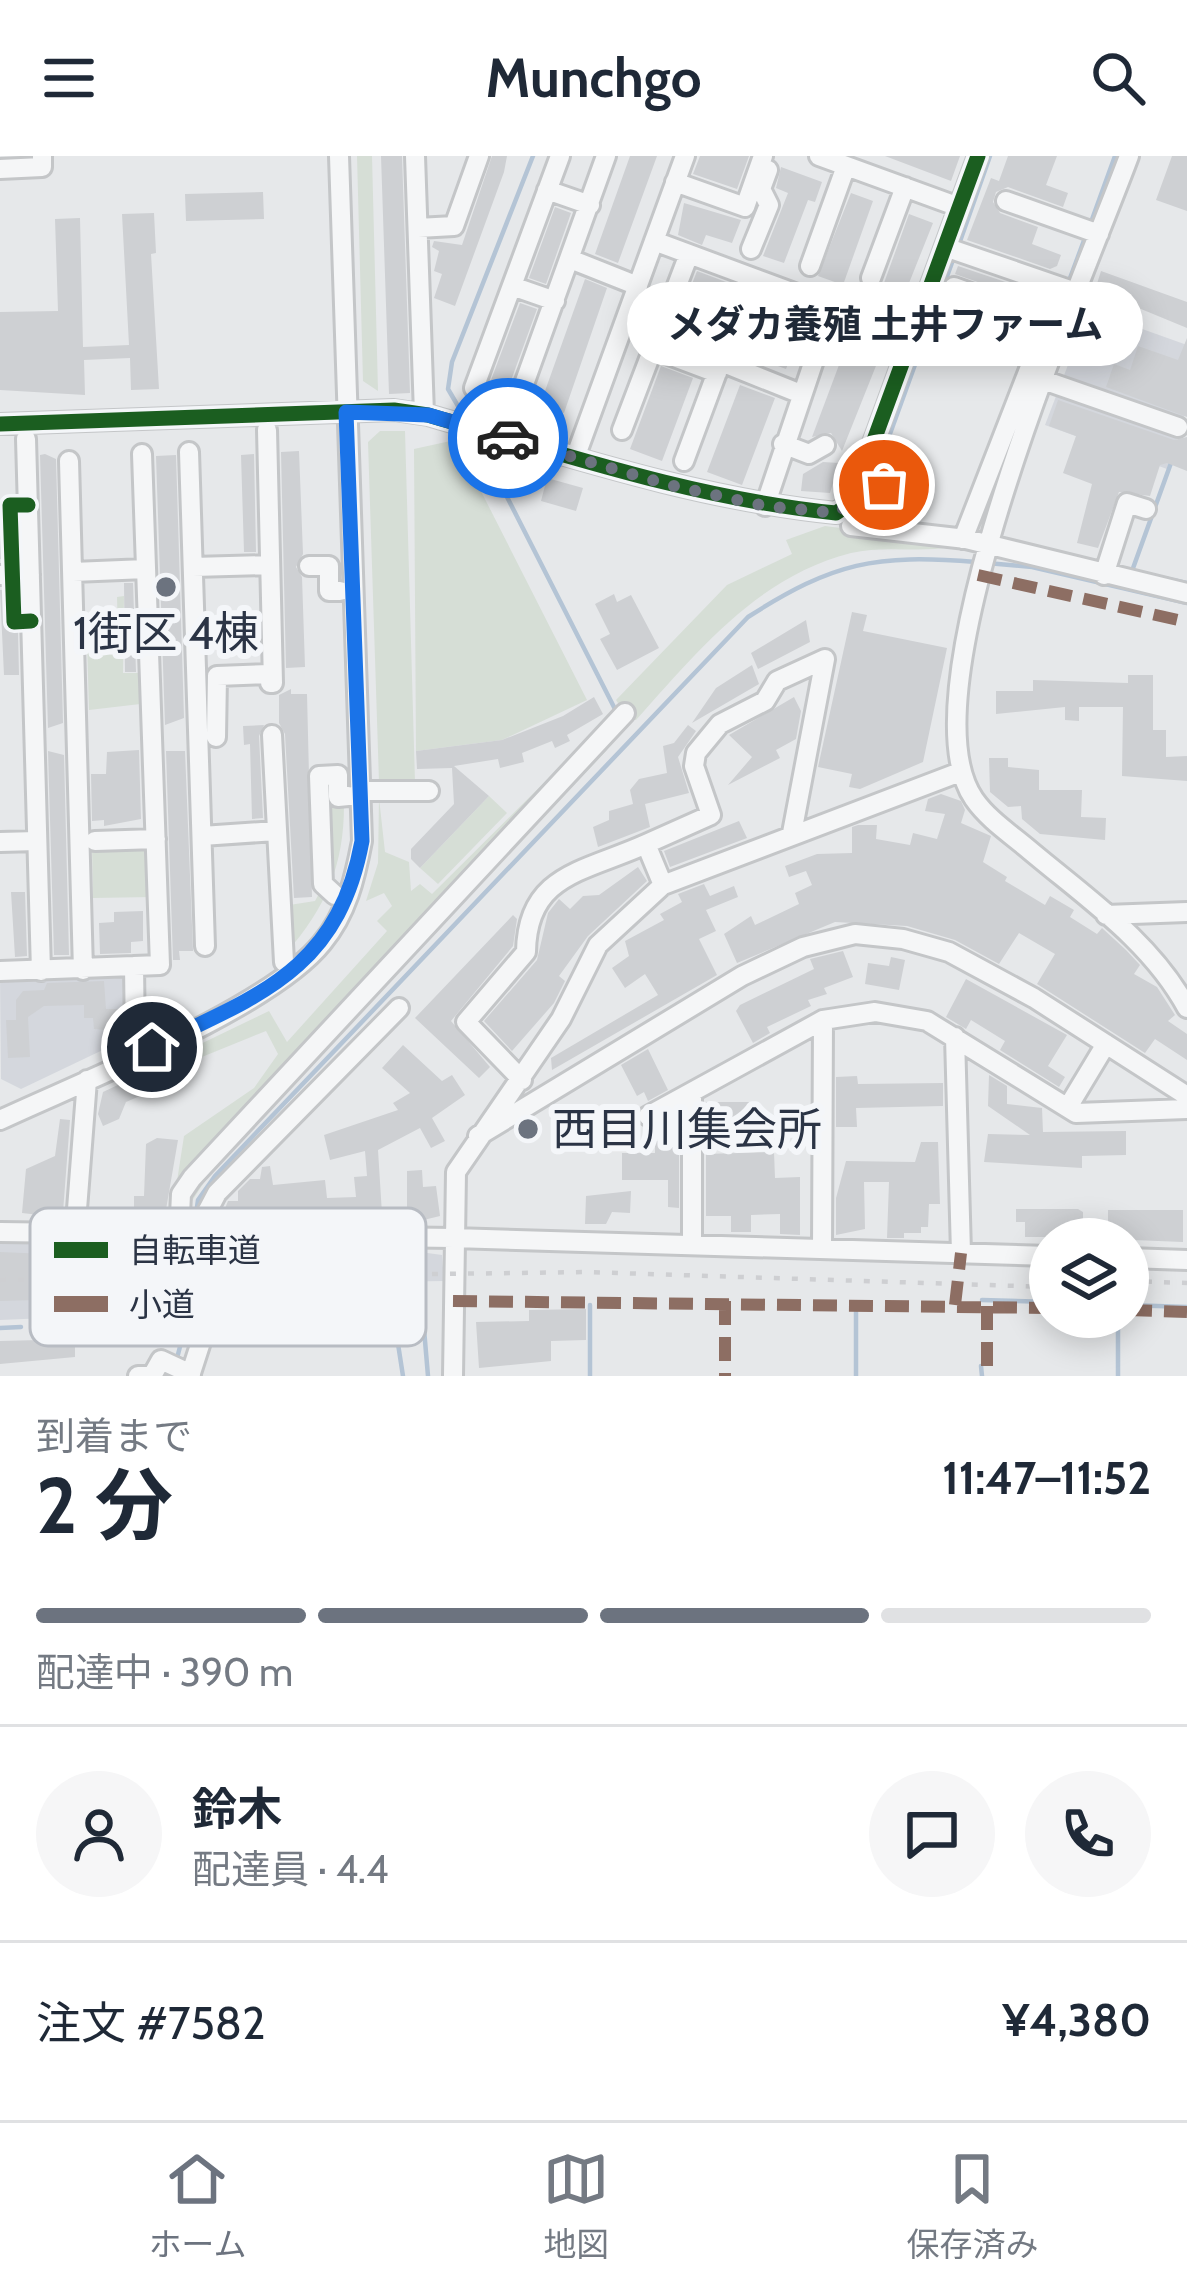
<!DOCTYPE html>
<html lang="ja">
<meta charset="utf-8">
<style>
body{margin:0;font-family:Cabin,"Noto Sans JP",sans-serif;background:#f6f6f7;color:#1f2937;height:100vh;display:flex;flex-direction:column;font-size:45px;white-space:nowrap}
*{box-sizing:border-box;margin:0}
p{font-size:39px;color:#747a83}
.icon{flex:none;width:66px;height:66px;fill:none;stroke:currentColor;stroke-width:2;stroke-linecap:round;stroke-linejoin:round}
.map{position:relative;height:1220px;overflow:hidden}
.panel{display:flex;flex-direction:column;background:#fff;flex:1}
.panel>*{flex:none}
.tools{position:absolute;left:1029px;top:1062px;display:grid;gap:24px}
.tools a{display:grid;place-items:center;width:120px;height:120px;border-radius:50%;background:#fff;box-shadow:0 6px 30px #0003;font-size:60px}
.pin{position:absolute;display:grid;place-items:center;width:102px;height:102px;color:#fff;margin:-51px;border:6px solid #fff;border-radius:50%;box-shadow:0 3px 12px #0007}
.courier{position:absolute;display:grid;place-items:center;width:120px;height:120px;margin:-60px;border:9px solid #1a73e8;border-radius:50%;background:#fff;color:#222;box-shadow:0 3px 15px #0007}
.bubble{position:absolute;height:84px;border-radius:42px;background:#fff;box-shadow:0 6px 30px #0003;font-size:39px;font-weight:700;line-height:84px;text-align:center}
.overview em{font-style:normal;font-weight:700}
.overview div{display:flex;flex-direction:column-reverse}
.overview{display:flex;align-items:center;justify-content:space-between;height:204px;padding:0 36px}
h1{font-size:78px;font-weight:700;line-height:90px}
.bar{display:grid;grid-template-columns:repeat(4,1fr);gap:18px 12px;align-content:center;height:144px;padding:0 36px}
.bar i{height:15px;border-radius:9px;background:#e0e1e3}
.bar .on{background:#6c737f}
.bar p{grid-column:span 4}
.line{display:flex;align-items:center;gap:30px;padding:0 36px;border-top:3px solid #e0e1e3}
.line div{flex:1}
.round{display:grid;place-items:center;flex:none;width:126px;height:126px;border-radius:63px;background:#f6f6f7}
header{display:flex;justify-content:space-between;align-items:center;height:156px;padding:0 36px;background:#fff;font-size:54px;font-weight:700}
.dock{display:flex;justify-content:space-around;align-items:center;height:168px;border-top:3px solid #e0e1e3;background:#fff;font-size:33px;color:#747a83}
.dock a{display:grid;justify-items:center;gap:6px}
.dock .on{color:#6c737f}
.map>svg:first-child{display:block}
.built{fill:#d4d7dd}
.green{fill:#d6ded6}
.lines{fill:none;stroke-linecap:round;stroke-linejoin:round}
.stream{stroke:#b4c4d5;stroke-width:4.5}
.building{fill:#ced0d3}
.minor-casing{stroke:#c4c6c8;stroke-width:24}
.minor{stroke:#f5f6f7;stroke-width:18}
.rail{stroke:#cecfd2;stroke-width:4.5;stroke-dasharray:6 12;stroke-linecap:butt}
.quiet{stroke:#8d6e63;stroke-width:12;stroke-dasharray:24 12;stroke-linecap:butt}
.cycleway-casing{stroke:#f4f6f9;stroke-width:22}
.cycleway{stroke:#1b5e20;stroke-width:15}
.done{stroke:#6c737f;stroke-width:12;stroke-dasharray:0 21.6}
.route{stroke:#1a73e8;stroke-width:15}
.poi-dot{fill:#6c737f;stroke:#f4f6f9;stroke-width:4.5}
.labels{text-anchor:middle;dominant-baseline:central;stroke-width:12;stroke-linejoin:round;paint-order:stroke}
.poi-label{font-size:45px;fill:#2b3445;stroke:#f4f6f9}
.key{fill:#f4f6f9;stroke:#b8bcc3;stroke-width:3}
.key-label{font-size:33px;fill:#2b3445}
</style>
<header><svg class="icon" aria-label="menu" viewBox="0 0 24 24"><path d="M4 6h16M4 12h16M4 18h16"/></svg>Munchgo<svg class="icon" aria-label="search" viewBox="0 0 24 24"><circle cx="10" cy="10" r="6"/><path d="M15 15l6 6"/></svg></header>
<div class="map">
<svg width="1187" height="1220" viewBox="0 0 1187 1220">
<rect width="100%" height="100%" fill="#e6e8ea"/>
<path class="built" d="M1089,154L1187,189V252L1167,313L1045,269Z
M130,812L132,880L21,933L1,923L0,817Z
M0,1082L384,1091L442,1099L444,1125L315,1127L171,1144L166,1157L0,1164Z"/>
<path class="green" d="M357,0H372L378,235L363,225Z
M380,275H405L415,626H379L368,286Z
M455,284L587,544L502,584L416,595L414,293Z
M825,370L950,386V391C920,397 884,389 851,397C757,421 697,496 636,564H629L616,544L727,429L792,398L786,384Z
M124,440L123,517H148L149,547L89,554L87,485L118,484L117,441Z
M606,565L614,583L607,594L214,1011L190,1048L173,1051L184,980L254,932L278,898L266,875L192,905L188,894L269,855L287,886L387,775L377,765L392,750L384,737L366,745L378,707L379,642L385,696L409,706L411,735L420,728L432,738Z
M327,626H333L335,650L344,649C344,709 326,752 286,797L283,750L315,745L330,717Z
M489,640L507,657L438,728L420,712Z
M151,689L153,741L93,742L92,691Z"/>
<g class="lines">
<path class="stream" d="M1090,69L1115,0
M958,91L990,0
M1069,125L1086,79
M465,262L448,233L452,206L533,0
M477,282L616,555
M914,369L862,355L954,101
M987,407L1032,411L1187,447
M1132,415L1171,307
M1163,422L1187,427
M195,1065L198,1044L215,1020L748,461C834,406 875,398 976,406
M193,1126L197,1128
M238,1134L380,1140L406,1153L424,1173L428,1220
M982,1144L1050,1146
M590,1149V1220
M1128,1149L1187,1151
M856,1156V1220
M274,1158L370,1160L396,1175L403,1220
M1118,1161V1220
M0,1172L21,1171
M176,1206L188,1160
M981,1210L982,1220"/>
</g>
<path class="building" d="M381,0H402L410,237L389,238Z
M492,0H507L504,16L455,150L434,142L442,118L434,115L439,95L432,91L434,85L462,89Z
M630,0H657L618,107L595,98Z
M700,0H749L737,33L693,18Z
M885,0H960L951,25Z
M1008,0H1057L1046,29L1068,37L1063,51L1008,31L996,36L993,46L1000,57L1038,71L1032,88L1061,99L1057,110L1050,113L967,84L991,22L999,25Z
M1172,0H1187V55L1156,44Z
M781,11L822,26L815,46L808,44L784,107L763,100L788,37L776,32Z
M263,36L264,63L186,65L185,38Z
M851,37L873,45L843,129L818,120Z
M684,47L741,64L732,87L706,79L702,89L678,79Z
M555,51L571,57L546,128L529,122Z
M154,57L156,97L151,98L159,233L131,234L130,202L84,204L85,239L0,234V156L58,155L55,63L80,62L83,191L129,189L122,58Z
M909,58L933,67L842,295L831,277L812,281L860,153L866,156L884,127Z
M958,110L1032,135L1043,140L1040,148L955,118Z
M697,115L726,126L701,197L670,185Z
M1101,115L1187,146V172L1095,134Z
M585,123L607,132L564,257L540,249Z
M772,143L808,156L786,213L751,200Z
M520,147L537,153L509,230L491,224Z
M962,148L1030,173L1018,204L951,180Z
M1187,182V261L1106,231L1114,208L1130,214L1138,190L1178,204Z
M661,210L693,222L662,305L630,293Z
M740,229L775,242L742,329L707,316Z
M1058,244L1174,284L1187,281V315L1167,307L1160,309L1150,340L1119,336L1098,392L1077,387L1092,328L1063,317L1076,280L1049,270Z
M299,295L303,398L296,411L302,421L305,511L286,512L281,296Z
M45,298L56,303L63,567L48,572L40,299Z
M254,298L256,396H244L241,299Z
M176,299L184,562L165,569L156,300Z
M823,306L839,307L830,337L801,335L803,318Z
M547,322L583,332L576,355L541,345Z
M0,355H15L16,406L0,403Z
M124,427H133L136,516H125Z
M17,433L19,519H4L0,434Z
M614,438L617,446L631,439L659,492L617,514L600,483L610,478L595,448Z
M852,456L867,459L863,475L947,492L923,606L860,633L849,631L852,618L818,611Z
M806,464L810,486L758,513L751,497Z
M752,509L759,528L692,567L716,532Z
M1128,519H1153V574H1166V601L1187,600V625L1122,620L1123,551H1079V565L1065,564V551L996,558V535H1033V524L1128,527Z
M291,533V538H307L312,741L294,742L285,578L279,567V539Z
M594,541L603,558L567,579L570,585L555,592L552,585L522,597L524,606L500,612L498,603L454,610L489,640L420,712L411,703V693L454,648L452,612L417,613L416,595L502,584L563,560Z
M794,541L801,555L796,583L776,594L780,602L728,629L752,601L729,579Z
M264,569L259,580L263,662L252,663L250,588L244,589L243,570Z
M688,569L696,575L678,601L689,637L645,648L650,671L598,691L593,671L609,664V655L633,648L630,634L639,623L667,617L663,590L674,587Z
M139,594L141,663L104,670V664L92,665L91,618H106L107,596Z
M48,595L64,599L69,799H54Z
M166,595H185L193,795H179L180,804H173Z
M989,602H1008V611L1039,614V634H1082L1081,661L1106,662L1105,684L1040,678L1022,663L1021,650L1008,651L990,636Z
M941,638L961,645L965,654L961,667L991,680L983,706L1007,721L1005,725L1045,749L1050,740L1074,754L1070,761L1097,778L1102,772L1126,794L1140,809L1134,818L1157,831L1175,859L1168,865L1187,878V904L1155,883L1145,897L1037,828L1055,798L1019,777L999,808L955,784L907,770L835,766L737,807L724,778L751,760L755,769L799,748L795,737L812,729L806,715L789,721L785,710L817,698L852,697V671L858,669H877L876,683L910,689L913,677L937,683L945,658L925,655L928,643Z
M739,665L747,682L670,711L664,695Z
M638,711L647,725L588,780L559,820L565,825L554,847L512,895L484,865L537,804L548,757L559,743L570,753L583,740L599,739Z
M704,728L710,740L734,730L738,741L706,754L716,775L699,783L717,819L552,914L551,902L658,839L645,818L625,832L612,812L629,800L625,785L664,764L660,758L682,746L678,738Z
M11,736H25L27,800L15,801Z
M143,755V785L131,786V797L100,798L99,767L114,766V756Z
M513,759L517,763L513,790L451,865L490,911L479,922L415,862Z
M843,795L853,821L824,832L827,838L808,844L811,850L767,871L770,877L753,887L736,855L740,849L814,813L810,803Z
M891,801L905,804L899,834L865,828L868,807L889,810Z
M966,823L1067,879L1048,910L1065,921L1059,931L1000,894L1005,885L971,864L966,873L946,861Z
M104,825L106,853H121V875L94,873L93,862H84V849L44,850L28,861L30,901L8,902L6,864H16V844L23,835L44,834L47,827Z
M403,889L442,925L452,919L465,939L432,962L445,985L431,992L420,972L378,994L382,1058L316,1067L315,1055L262,1059V1065H220L228,1045H238V1035L250,1023H260L262,1011L270,1010L273,1029L325,1024L327,1042L356,1041L354,1021L367,1020L365,995L330,1004L324,979L398,954L393,947L410,937L382,912Z
M648,893L668,934L648,945L644,936L637,940L621,909Z
M139,919L147,937L126,946L119,963L103,970L98,958L103,936Z
M989,919L1007,930V948L1042,952L1043,976L1126,975V999L1082,1000V1012L984,1006L988,978L1030,979L988,950Z
M857,920L858,928L943,927V950L856,952L857,971H836V921Z
M706,946H753V964H706Z
M60,963L70,964L63,1056L57,1061L22,1057L26,1013L55,1000Z
M157,982L178,984L164,1065L94,1064L90,1057L134,1056V1040H144L146,988Z
M655,985H679V1052L668,1051V1024H622V997H655Z
M921,986H938L940,1048H929L928,1071H921V1077H904V1082H887L889,1026H864L865,1073L836,1079V1042L846,1005L915,1006Z
M774,996L775,1022L800,1021V1079L780,1078V1058L751,1059V1076H731V1060H706V998Z
M422,1014L423,1031L436,1030L440,1060L407,1068V1015Z
M631,1035L630,1057L612,1056L606,1068H585L586,1040Z
M1016,1053H1078L1083,1056V1081H1025V1066H1016Z
M1108,1054H1183V1086L1108,1083Z
M0,1096L118,1101L119,1136L56,1142L58,1185H75V1201L0,1208V1185L40,1184L37,1144L0,1145Z
M586,1153V1184L551,1185V1205L479,1212L476,1166L529,1165V1154Z"/>
<g class="lines">
<g class="minor-casing">
<path id="minor" d="M415,0L424,258
M819,0L959,51
M1129,0C1084,122 900,536 974,643C988,663 1009,677 1027,692C1085,741 1151,785 1187,852
M0,13L42,11V0
M675,26L745,51L763,0
M547,34L590,49
M1006,45L1099,78
M418,72L454,70L479,0
M654,85L832,151L765,350
M945,91L1067,133
M751,93L769,49L761,33L768,14
M570,103L638,130
M810,110L846,10
M871,122L905,31
M512,130L555,145
M954,131L1057,168
M653,193L717,217
M721,206L801,238
M1046,225L1178,271
M517,247L474,232L560,0
M0,268L394,254L428,259C563,298 696,343 836,357L851,347L978,0
M267,274L273,527
M622,274L689,98
M505,281L606,0
M26,283L41,815
M783,288L809,298L825,289
M189,296L205,790
M575,302L685,0
M69,305L83,814
M684,305L752,122
M851,370L966,383L1187,437
M963,383L1061,131
M309,410H329V435H340
M193,411L270,409
M73,416L146,413
M0,419H30
M1104,419L1127,347L1146,353
M272,579L284,806
M216,581L217,520L270,518V527
M360,635H429
M202,680L276,675
M95,685L156,683
M0,686L37,685
M646,688L711,659L694,610L696,597L720,568L765,545L777,525L825,503L792,677
M335,739L323,728L319,620L338,619V641L348,640
M1106,759L1187,756
M0,815L134,810
M955,881L961,1097
M135,883L134,810L160,809L142,298
M522,924L466,866L526,796C527,718 584,716 646,688L663,729
M1071,946L1106,888
M648,960L823,864L875,856L927,865L1076,957L1187,953
M0,964C81,926 270,852 322,787C347,757 355,722 362,685L339,0
M478,980L742,820L803,791L855,778L903,783L949,796L1034,842L1187,940
M0,1076L453,1082L1050,1100
M75,1079L87,924
M179,1081L181,1038L192,1022L625,557
M207,1081V1056L217,1037L399,852
M692,1089V936
M822,1093L823,864
M1128,1102L1187,1104
M138,1220H152L161,1204L191,1218
M190,1220L211,1155
M453,1220L456,1016L561,863L598,789L663,729L960,616"/>
</g>
<use href="#minor" class="minor"/>
<path class="rail" d="M0,1124L587,1116L1050,1131
M1128,1125L1187,1127"/>
<path class="quiet" d="M978,419L1187,466
M453,1145L1050,1152
M725,1145V1220
M955,1149L961,1097
M987,1150V1220
M1128,1154L1187,1156"/>
<g class="cycleway-casing">
<path id="cycleway" d="M0,268L394,254L428,259C563,298 696,343 836,357L851,347L978,0
M28,349H10L14,466L31,465"/>
</g>
<use href="#cycleway" class="cycleway"/>
</g>
<g class="lines">
<path class="done" d="M508,282L669,329L765,350L836,357L851,347L860,322L884,329"/>
<path class="route" d="M152,891C260,839 338,814 362,685L346,256L428,259L508,282"/>
</g>
<g class="poi-dot">
<circle cx="166" cy="431" r="12"/>
<circle cx="528" cy="973" r="12"/>
</g>
<g class="labels">
<g class="poi-label">
<text x="166" y="477">1街区 4棟</text>
<text x="552" y="973" text-anchor="start">西目川集会所</text>
</g>
</g>
<rect x="30" y="1052" width="396" height="138" rx="18" class="key"/>
<rect x="54" y="1086" width="54" height="16" fill="#1b5e20"/>
<rect x="54" y="1140" width="54" height="16" fill="#8d6e63"/>
<g class="key-label">
<text x="129" y="1106">自転車道</text>
<text x="129" y="1160">小道</text>
</g>
</svg>
<div class="tools">
<a><svg class="icon" aria-label="layers" viewBox="0 0 24 24"><path d="M12 4l9 5-9 5-9-5zM3 14l9 5 9-5"/></svg></a>
</div>
<div class="pin" style="left:884px;top:329px;background:#ea580c"><svg class="icon" aria-label="bag" viewBox="0 0 24 24"><path d="M5 8h14l-1 12H6zM9 8a3 3 0 0 1 6 0"/></svg></div>
<div class="pin" style="left:152px;top:891px;background:#1f2937"><svg class="icon" aria-label="home" viewBox="0 0 24 24"><path d="M3 11l9-7 9 7M6 9v11h12V9"/></svg></div>
<div class="courier" style="left:508px;top:282px"><svg class="icon" aria-label="car" viewBox="0 0 24 24"><path d="M5 17H2v-5l4-1 3-4h7l3 4 3 1v5h-3M9 17h6M6 11h13"/><circle cx="7" cy="17" r="2"/><circle cx="17" cy="17" r="2"/></svg></div>
<div class="bubble" style="left:627px;top:126px;width:516px">メダカ養殖 土井ファーム</div>
</div>
<section class="panel">
<div class="overview"><div><h1>2 分</h1><p>到着まで</p></div><em>11:47–11:52</em></div>
<div class="bar"><i class="on"></i><i class="on"></i><i class="on"></i><i></i><p>配達中 · 390 m</p></div>
<div class="line" style="height:216px"><a class="round"><svg class="icon" aria-label="person" viewBox="0 0 24 24"><circle cx="12" cy="8" r="4"/><path d="M4 21q1-7 8-7t8 7"/></svg></a><div><b>鈴木</b><p>配達員 · 4.4</p></div><a class="round"><svg class="icon" aria-label="chat" viewBox="0 0 24 24"><path d="M4 5h16v11H9l-5 4z"/></svg></a><a class="round"><svg class="icon" aria-label="phone" viewBox="0 0 24 24"><path d="M5 4h4l2 5-3 2q2 4 5 5l2-3 5 2v4C11 20 4 13 5 4z"/></svg></a></div>
<div class="line" style="height:156px"><div>注文 #7582</div><b>¥4,380</b></div>
</section>
<nav class="dock">
<a class="on"><svg class="icon" aria-label="home" viewBox="0 0 24 24"><path d="M3 11l9-7 9 7M6 9v11h12V9"/></svg>ホーム</a>
<a><svg class="icon" aria-label="map" viewBox="0 0 24 24"><path d="M3 6l6-2 6 2 6-2v14l-6 2-6-2-6 2zM9 4v14M15 6v14"/></svg>地図</a>
<a><svg class="icon" aria-label="saved" viewBox="0 0 24 24"><path d="M7 4h10v16l-5-4-5 4z"/></svg>保存済み</a>
</nav>
